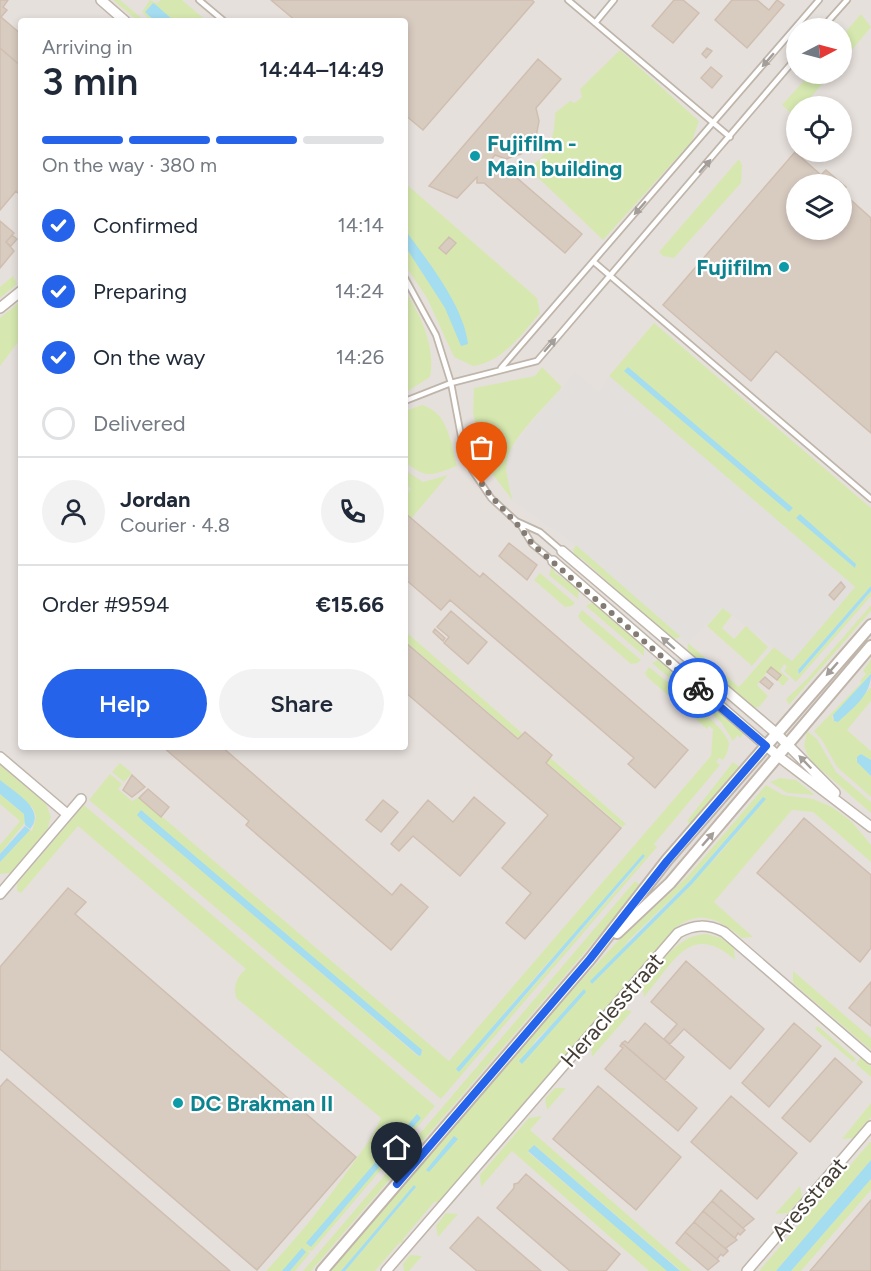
<!DOCTYPE html>
<meta charset="utf-8">
<style>
body{margin:0;font-family:Figtree,sans-serif;background:#f2f2f3;color:#1f2937;height:100vh;display:flex;flex-direction:column;font-size:22px;white-space:nowrap}
*{box-sizing:border-box;margin:0}
p{font-size:20px;color:#747a83}
.icon{flex:none;width:33px;height:33px;fill:none;stroke:currentColor;stroke-width:2;stroke-linecap:round;stroke-linejoin:round}
.map{position:relative;flex:1;overflow:hidden}
.details{position:absolute;left:18px;top:18px;width:390px;height:732px;display:flex;flex-direction:column;background:#fff;border-radius:6px;box-shadow:0 3px 9px #0003}
.details>*{flex:none}
.needle{width:39px;rotate:84deg}
.controls{position:absolute;left:786px;top:18px;display:grid;gap:12px}
.controls a{display:grid;place-items:center;width:66px;height:66px;border-radius:50%;background:#fff;box-shadow:0 3px 9px #0003;font-size:30px}
.pin{position:absolute;display:grid;place-items:center;width:51px;height:51px;color:#fff;margin:-62px -26px;border-radius:50% 50% 50% 0;rotate:-45deg;box-shadow:0 0 6px #0007}
.pin .icon{rotate:45deg}
.courier{position:absolute;display:grid;place-items:center;width:60px;height:60px;margin:-30px;border:4px solid #2563eb;border-radius:50%;background:#fff;color:#222;box-shadow:0 2px 8px #0007}
.overview em{font-style:normal;font-weight:600}
.overview div{display:flex;flex-direction:column-reverse}
.overview{display:flex;align-items:center;justify-content:space-between;height:102px;padding:0 24px}
h1{font-size:39px;font-weight:600;line-height:45px}
.bar{display:grid;grid-template-columns:repeat(4,1fr);gap:9px 6px;align-content:center;height:72px;padding:0 24px}
.bar i{height:8px;border-radius:4px;background:#e0e1e3}
.bar .current{background:#2563eb}
.bar p{grid-column:span 4}
.line{display:flex;align-items:center;gap:15px;padding:0 24px;border-top:2px solid #e0e1e3}
.line div{flex:1}
.round{display:grid;place-items:center;flex:none;width:63px;height:63px;border-radius:32px;background:#f2f2f3}
ol{padding:0 24px;list-style:none}
li{display:flex;align-items:center;gap:18px;height:66px}
li p{margin-inline-start:auto}
li .icon{padding:6px;border-radius:50%;background:#2563eb;color:#fff;stroke-width:4}
li:last-child{color:#747a83}
li i{width:33px;height:33px;border:3px solid #e0e1e3;border-radius:50%}
.cta{display:flex;gap:12px;margin-top:auto;padding:12px 24px}
.cta a{flex:1;height:69px;border-radius:36px;background:#2563eb;color:#fff;font-size:24px;font-weight:600;line-height:69px;text-align:center}
.cta a+a{background:#f2f2f3;color:#1f2937}
.map>svg:first-child{display:block}
.industrial{fill:#e6e0dc;fill-rule:evenodd}
.green{fill:#d6e8b0;fill-rule:evenodd}
.parking{fill:#e2dfdc}
.water{fill:#a4dcf0}
.building{fill:#d8cbc0;stroke:#d0bfb0;stroke-width:1.5;fill-rule:evenodd}
.lines{fill:none;stroke-linecap:round;stroke-linejoin:round}
.service-casing{stroke:#bfb5aa;stroke-width:8}
.minor-casing{stroke:#bfb5aa;stroke-width:12}
.tertiary-casing{stroke:#bfb5aa;stroke-width:14}
.service{stroke:#fff;stroke-width:4.5}
.minor{stroke:#fff;stroke-width:9}
.tertiary{stroke:#fff;stroke-width:10}
.oneway{fill:#a39e9a}
.done{stroke:#847c74;stroke-width:6;stroke-dasharray:0 10.8}
.route{stroke:#2563eb;stroke-width:8}
.culture-dot{fill:#0f9aa8;stroke:#fff;stroke-width:2}
.labels{text-anchor:middle;dominant-baseline:central;stroke-width:4.5;stroke-linejoin:round;paint-order:stroke}
.culture-label{font-size:22px;font-weight:bold;fill:#0d838f;stroke:#fff;text-anchor:start}
.street-label{font-size:22px;fill:#473e36;stroke:#fff}
</style>
<div class="map">
<svg width="871" height="1271" viewBox="0 0 871 1271">
<rect width="100%" height="100%" fill="#f4eee7"/>
<path class="industrial" d="M0,0H871V1271H0ZM21,21H405V747H21ZM796,28H842V74H796ZM796,106H842V152H796ZM796,184H842V230H796Z"/>
<path class="green" d="M113,0H120L145,21H138Z
M150,0L157,3L161,0H182L207,21H174L153,3L145,12L155,21H151L142,12Z
M861,14L871,27L842,62V36Z
M620,50L699,121L692,141L603,240L528,168C549,156 555,137 555,113L570,101L575,103L582,97L580,89Z
M810,74H831L803,106H796L794,116L782,105Z
M739,159L742,165L741,183L674,258L663,256L659,252Z
M405,183L537,298L540,313C521,335 503,362 473,366L454,357L427,298L405,265Z
M13,276L17,284L0,298V287Z
M405,291C421,315 436,348 430,377L405,393Z
M21,301V338L0,366V318Z
M654,323L871,508V586L798,670L799,674L871,591V596L796,682L784,671L787,667L784,664L780,671L789,679L783,686L777,680L780,675L771,667L757,685L768,696L759,707L753,708L687,652L688,643L739,687L774,647L792,661L855,587L609,376Z
M542,367L562,387C547,405 517,432 509,454C504,468 509,488 513,501L484,463L473,413L474,388L535,376Z
M422,405C449,413 450,442 457,466C432,475 427,480 405,462V411Z
M405,470L423,482L448,475L405,526V496L411,489L405,484Z
M576,545L681,636L673,640L581,558L575,556L573,550Z
M552,566L555,573L579,589L578,599L549,575Z
M540,573L575,603L572,606L565,607L534,580Z
M591,603L597,605L644,645V656L586,606Z
M871,605V611L789,705L786,699L807,679Z
M723,608L732,615L722,628L734,639L746,626L768,647L752,666L707,626Z
M582,610L641,660L638,663L631,664L580,620L578,616Z
M405,631L626,824L622,827L405,641Z
M871,659V674L832,717L834,721L838,722L871,687V701L847,730L871,751V760L861,754L856,760L871,776V797L837,767L822,740L814,731L861,683L860,681L866,674L863,671Z
M658,660L663,662L745,732L740,738L738,735L733,741L721,722L652,663Z
M649,667C662,678 730,729 729,744C728,750 727,755 723,760L719,758L716,762L720,765L654,844L657,847L441,1099L89,800L110,774L122,784L118,789L132,801L139,797L449,1061L711,756L713,729L709,726L707,729L647,677L645,673ZM137,815L421,1055L418,1056ZM645,857L459,1072L457,1069L460,1065L542,969Z
M807,731L817,739L836,772L871,802V813L810,760L804,746Z
M733,762L743,769L691,825L687,821Z
M120,763L132,773L124,782L112,772Z
M0,765L46,804L51,817L47,830L10,873L0,874V862L30,830L32,831L36,817L33,808L0,780Z
M780,778L796,780L815,795L787,793L770,782Z
M766,785L783,795L813,799L832,807L852,822L871,845V862L813,812L792,810L714,902L753,937L742,938C721,921 703,909 678,926L439,1204L435,1201L403,1239L404,1244L400,1242L375,1271H345L416,1187L341,1271H330L539,1026L616,943L688,876ZM765,799L720,853L616,959L629,940L690,881ZM585,992L522,1063L536,1040Z
M0,794L24,814L26,821L0,854V845L20,821L0,804Z
M84,805L435,1106L312,1251L307,1250L310,1253L295,1271H290L306,1252L287,1271H266C296,1239 323,1206 349,1169C361,1152 373,1137 381,1118L236,998C233,986 237,976 246,969L78,826L21,893L17,891V884Z
M635,881L640,885L639,889L311,1271H303Z
M707,934L721,938L734,948L735,960C690,920 673,964 644,997L642,986C659,966 677,934 707,934Z
M793,971L871,1038V1050L793,983Z
M622,1009L632,1011L592,1057L591,1046Z
M818,1026L856,1059L853,1062L815,1029Z
M861,1057L871,1066V1077L856,1064Z
M555,1088H566L547,1110L545,1099Z
M871,1103V1117L853,1138L842,1139Z
M542,1116L530,1130L692,1271H681L534,1145L528,1152L668,1271H649L512,1151L481,1187L480,1175L529,1118Z
M871,1141V1160L776,1271H759Z
M871,1179V1190L801,1271H791Z
M800,1186L802,1197L788,1213L775,1214Z
M446,1213L458,1214L438,1237L436,1226Z
M410,1255L422,1256L409,1271H404L403,1264Z"/>
<path class="parking" d="M575,372L599,392L609,376L855,587L792,661L723,608L688,643L576,545L513,501L506,470L508,455L517,440Z"/>
<path class="water" d="M153,3L156,5L174,21H155L145,12Z
M405,230C427,260 464,306 468,344L461,346L445,308L405,246Z
M628,367L793,508L789,512L624,371Z
M800,514L856,564L855,568L796,518Z
M871,586V591L799,674L798,670Z
M871,674C871,695 853,708 838,722L834,721L833,715Z
M861,754L871,760V776L857,762V757Z
M0,780C14,792 47,809 30,829L25,825L24,814L0,794Z
M763,797L766,799L692,884L592,984L590,981L690,881Z
M141,810L422,1050L421,1055L419,1056L143,821L137,815Z
M25,826L30,830L0,862V854Z
M643,854L645,856L459,1072L456,1069Z
M584,989L586,992L522,1064L519,1061Z
M417,1114L421,1118L311,1247L306,1243Z
M454,1136L458,1139L429,1172L426,1170Z
M534,1145L679,1270L681,1271H667L528,1151Z
M871,1160V1179L791,1271H776Z
M414,1185L416,1187L345,1271H341Z
M302,1248L306,1252L290,1271H282Z"/>
<path class="building" d="M0,0H8L3,7L7,10L1,17L21,34V66L0,48Z
M271,0H532L534,2L423,130L405,115V21H296Z
M674,0H683L699,13L673,43L652,26Z
M732,0H757L769,10L777,0L784,5L747,48L715,20Z
M0,48L21,66V196L16,191L0,210Z
M707,48L712,51L706,58L702,54Z
M538,59L561,79L536,108L539,121L536,137L521,154L506,159L495,155L487,165L496,172L502,165L582,234L565,253L484,183H477V177L457,198L429,186Z
M711,67L722,76L712,88L701,78Z
M795,152L821,175L826,170L846,187L842,192L871,218V433L776,351L751,381L663,305ZM796,184H842V230H796Z
M0,221L14,233L6,242L14,251L0,268Z
M12,235L17,239L11,246L6,242Z
M449,237L456,243L446,254L439,248Z
M405,513L480,577L483,573L688,750L655,788L628,764L634,758L450,600L441,610L405,579Z
M509,543L537,565L527,580L499,556Z
M841,582L845,587L834,600L829,595Z
M451,611L487,642L468,664L444,643L449,637L437,627Z
M435,629L445,638L443,641L433,632Z
M405,642L518,739L525,732L552,755L546,763L621,828L525,939L506,923L531,893L502,868L548,815L405,692Z
M771,667L781,675L777,680L767,672Z
M765,677L773,684L769,689L760,682Z
M163,747H222L392,895L401,884L428,907L391,950L246,825L249,821Z
M132,775L145,787L132,797L123,790Z
M148,789L169,807L161,817L139,798Z
M474,797L505,823L460,876L413,836L399,851L391,844L428,800L453,822Z
M383,800L398,812L381,832L366,820Z
M804,818L871,875V948L860,962L757,873Z
M68,888L86,902L75,914L356,1157L257,1270L0,1049V967Z
M686,961L764,1029L730,1069L684,1029L670,1044L664,1039L677,1024L651,1002Z
M871,982V1026L849,1008Z
M645,1023L684,1057L665,1080L622,1043L625,1041L628,1043Z
M794,1023L821,1046L769,1107L742,1083Z
M622,1043L697,1108L678,1131L605,1069L623,1048L620,1046Z
M835,1058L862,1082L810,1142L782,1118Z
M7,1079L230,1271H0V1087Z
M598,1086L681,1157L636,1210L553,1139Z
M731,1096L797,1153L757,1199L691,1142Z
M526,1174L620,1254L606,1271H570L497,1208L514,1188V1184L518,1183Z
M721,1190L754,1219L743,1228L745,1230L712,1201Z
M871,1200V1271H810Z
M712,1201L745,1230L740,1235L738,1233L735,1238L737,1240L703,1211Z
M703,1211L737,1240L726,1248L728,1251L694,1222Z
M478,1217L541,1271H477L450,1248Z
M694,1222L728,1251L723,1256L721,1254L717,1259L719,1261L685,1232Z
M685,1232L719,1261L708,1270L676,1243Z"/>
<g class="lines">
<g class="service-casing">
<path id="service" d="M199,0L224,21
M568,0L730,137
M595,23L614,0
M822,28L847,0
M594,262L871,499
M405,278L436,335L451,383L461,436L472,470L491,498L516,521L540,532L562,551
M501,368L819,0
M405,401L451,383L537,361L796,58
M520,524L532,544L553,561"/>
</g>
<g class="minor-casing">
<path id="minor" d="M101,0L125,21
M0,308L21,291
M562,551L777,734L835,793
M553,561L778,756L871,827
M0,757L67,814
M0,894L81,799
M386,1271L678,933C695,924 707,924 724,932L871,1059
M747,1271L871,1126"/>
</g>
<g class="tertiary-casing">
<path id="tertiary" d="M617,933L670,883L871,646
M322,1271L590,959L667,860L871,625"/>
</g>
<use href="#service" class="service"/>
<use href="#minor" class="minor"/>
<use href="#tertiary" class="tertiary"/>
</g>
<defs><path id="oneway-solid" d="M-6-.8H1V-3.2L6.5 0L1 3.2V.8H-6Z" transform="scale(1.5)"/></defs>
<g class="oneway">
<use href="#oneway-solid" transform="translate(768 60) rotate(131)"/>
<use href="#oneway-solid" transform="translate(705 166) rotate(-49)"/>
<use href="#oneway-solid" transform="translate(640 208) rotate(131)"/>
<use href="#oneway-solid" transform="translate(550 345) rotate(-49)"/>
<use href="#oneway-solid" transform="translate(668 643) rotate(-139)"/>
<use href="#oneway-solid" transform="translate(832 669) rotate(131)"/>
<use href="#oneway-solid" transform="translate(805 762) rotate(-134)"/>
<use href="#oneway-solid" transform="translate(708 839) rotate(-49)"/>
</g>
<g class="lines">
<path class="done" d="M482,484C497,506 518,521 532,544L698,688"/>
<path class="route" d="M397,1184L590,959L667,861L766,746L698,688"/>
</g>
<g class="culture-dot">
<circle cx="475" cy="156" r="6"/>
<circle cx="784" cy="267" r="6"/>
<circle cx="178" cy="1103" r="6"/>
</g>
<g class="labels">
<g class="culture-label">
<text x="487" y="143">Fujifilm -<tspan x="487" dy="25">Main building</tspan></text>
<text x="772" y="267" text-anchor="end">Fujifilm</text>
<text x="190" y="1103">DC Brakman II</text>
</g>
<g class="street-label">
<text transform="translate(612 1010) rotate(-49)">Heraclesstraat</text>
<text transform="translate(809 1199) rotate(-49)">Aresstraat</text>
</g>
</g>
</svg>
<div class="controls">
<a><svg class="needle" viewBox="-14 -14 28 28"><path d="M0-13l5 13h-10z" fill="#e53935"/><path d="M0 13l5-13h-10z" fill="#747a83"/></svg></a>
<a><svg class="icon" aria-label="locate" viewBox="0 0 24 24"><circle cx="12" cy="12" r="6"/><path d="M12 2v4M12 18v4M2 12h4M18 12h4"/></svg></a>
<a><svg class="icon" aria-label="layers" viewBox="0 0 24 24"><path d="M12 4l9 5-9 5-9-5zM3 14l9 5 9-5"/></svg></a>
</div>
<div class="pin" style="left:482px;top:484px;background:#ea580c"><svg class="icon" aria-label="bag" viewBox="0 0 24 24"><path d="M5 8h14l-1 12H6zM9 8a3 3 0 0 1 6 0"/></svg></div>
<div class="pin" style="left:397px;top:1184px;background:#1f2937"><svg class="icon" aria-label="home" viewBox="0 0 24 24"><path d="M3 11l9-7 9 7M6 9v11h12V9"/></svg></div>
<div class="courier" style="left:698px;top:688px"><svg class="icon" aria-label="bike" viewBox="0 0 24 24"><circle cx="6" cy="16" r="4"/><circle cx="18" cy="16" r="4"/><path d="M6 16l4-8h5l3 8M10 8l3 8H6M13 5h3"/></svg></div>
<section class="details">
<div class="overview"><div><h1>3 min</h1><p>Arriving in</p></div><em>14:44–14:49</em></div>
<div class="bar"><i class="current"></i><i class="current"></i><i class="current"></i><i></i><p>On the way · 380 m</p></div>
<ol>
<li><svg class="icon" aria-label="check" viewBox="0 0 24 24"><path d="M5 12l5 5 9-10"/></svg>Confirmed<p>14:14</p></li>
<li><svg class="icon" aria-label="check" viewBox="0 0 24 24"><path d="M5 12l5 5 9-10"/></svg>Preparing<p>14:24</p></li>
<li><svg class="icon" aria-label="check" viewBox="0 0 24 24"><path d="M5 12l5 5 9-10"/></svg>On the way<p>14:26</p></li>
<li><i></i>Delivered</li>
</ol>
<div class="line" style="height:108px"><a class="round"><svg class="icon" aria-label="person" viewBox="0 0 24 24"><circle cx="12" cy="8" r="4"/><path d="M4 21q1-7 8-7t8 7"/></svg></a><div><b>Jordan</b><p>Courier · 4.8</p></div><a class="round"><svg class="icon" aria-label="phone" viewBox="0 0 24 24"><path d="M5 4h4l2 5-3 2q2 4 5 5l2-3 5 2v4C11 20 4 13 5 4z"/></svg></a></div>
<div class="line" style="height:78px"><div>Order #9594</div><b>€15.66</b></div>
<div class="cta"><a>Help</a><a>Share</a></div>
</section>
</div>
